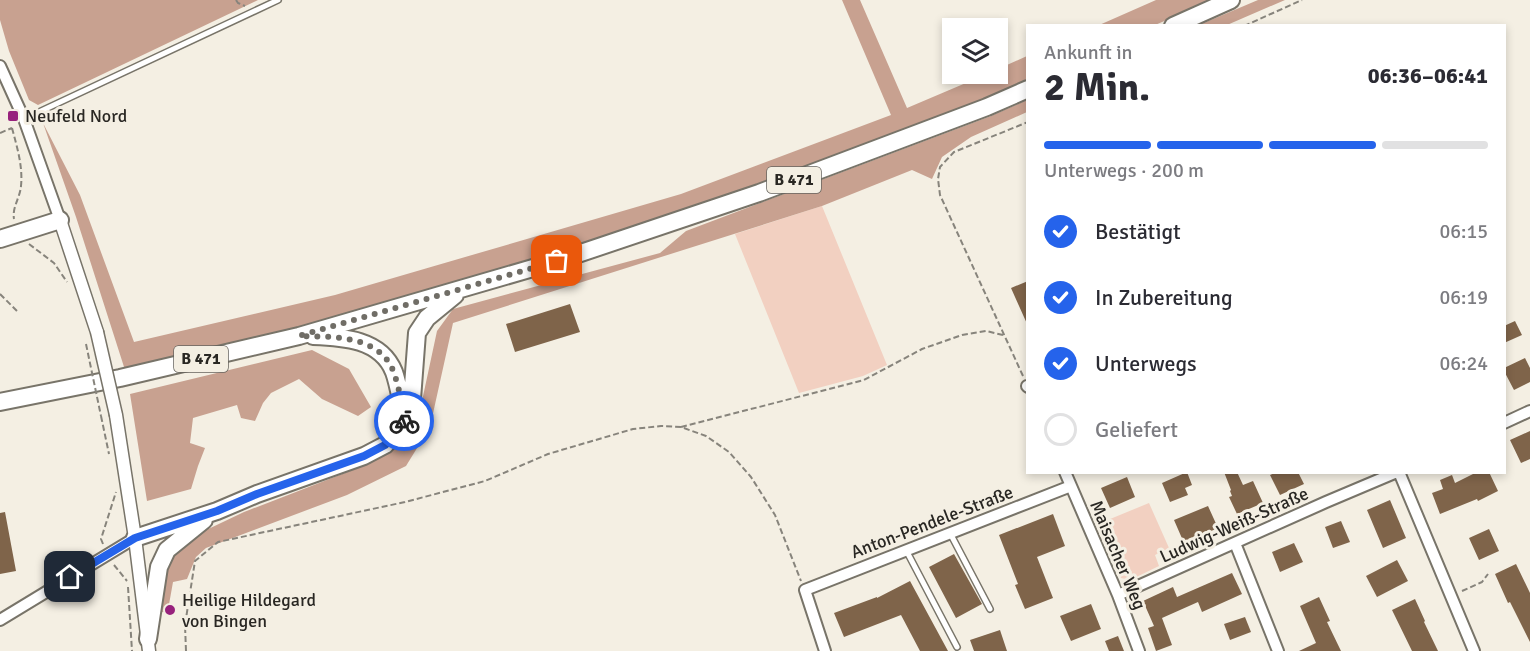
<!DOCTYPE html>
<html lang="de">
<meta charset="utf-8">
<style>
body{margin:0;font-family:Signika,sans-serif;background:#f2f2f3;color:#2b2b33;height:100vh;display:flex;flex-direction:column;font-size:22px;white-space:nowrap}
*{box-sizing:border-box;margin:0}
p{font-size:20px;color:#7c7c81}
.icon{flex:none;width:33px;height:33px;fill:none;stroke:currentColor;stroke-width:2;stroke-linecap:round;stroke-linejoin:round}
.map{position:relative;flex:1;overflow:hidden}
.side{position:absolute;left:1026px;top:24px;width:480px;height:450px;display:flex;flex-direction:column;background:#fff;border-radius:0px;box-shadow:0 3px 9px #0003}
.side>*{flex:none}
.controls{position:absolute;left:942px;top:18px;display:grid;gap:12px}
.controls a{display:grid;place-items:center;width:66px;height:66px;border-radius:0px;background:#fff;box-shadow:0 3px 9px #0003;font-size:30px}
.pin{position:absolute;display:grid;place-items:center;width:51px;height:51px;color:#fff;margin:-26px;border-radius:12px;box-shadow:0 3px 9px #0006}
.courier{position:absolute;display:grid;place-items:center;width:60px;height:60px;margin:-30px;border:4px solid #2563eb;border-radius:50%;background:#fff;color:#222;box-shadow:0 2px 8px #0007}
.overview em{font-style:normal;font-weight:700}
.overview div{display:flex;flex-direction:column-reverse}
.overview{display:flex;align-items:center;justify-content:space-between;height:102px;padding:0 18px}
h1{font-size:39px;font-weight:700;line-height:45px}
.bar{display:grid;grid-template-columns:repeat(4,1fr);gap:9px 6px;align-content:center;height:72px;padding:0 18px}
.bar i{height:8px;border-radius:4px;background:#e1e1e2}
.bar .current{background:#2563eb}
.bar p{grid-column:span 4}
ol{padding:0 18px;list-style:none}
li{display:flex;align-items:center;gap:18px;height:66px}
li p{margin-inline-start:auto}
li .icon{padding:6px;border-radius:50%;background:#2563eb;color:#fff;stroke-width:4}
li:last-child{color:#7c7c81}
li i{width:33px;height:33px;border:3px solid #e1e1e2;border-radius:50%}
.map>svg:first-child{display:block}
.green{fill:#f2d0c1}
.forest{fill:#c8a190}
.building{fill:#7f644a}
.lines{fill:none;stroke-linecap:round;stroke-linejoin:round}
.service-casing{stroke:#787469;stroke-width:8}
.minor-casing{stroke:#787469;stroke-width:14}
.tertiary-casing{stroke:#787469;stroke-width:15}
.trunk-casing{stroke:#787469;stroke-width:20}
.path{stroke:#87847c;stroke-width:2;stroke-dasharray:6 3;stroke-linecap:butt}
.service{stroke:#fff;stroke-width:5}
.minor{stroke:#fff;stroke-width:10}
.tertiary{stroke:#fff;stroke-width:12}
.trunk{stroke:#fff;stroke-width:16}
.tertiary-bridge-casing{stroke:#787469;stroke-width:15;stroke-linecap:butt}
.path-bridge{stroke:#87847c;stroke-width:2;stroke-dasharray:6 3;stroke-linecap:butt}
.tertiary-bridge{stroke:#fff;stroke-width:12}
.done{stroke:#706d66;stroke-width:6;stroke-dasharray:0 10.8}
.route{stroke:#2563eb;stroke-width:8}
.poi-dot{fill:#97217c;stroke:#f4efe3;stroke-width:2}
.labels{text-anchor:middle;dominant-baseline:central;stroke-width:6;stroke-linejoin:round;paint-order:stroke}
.shield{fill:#f4efe3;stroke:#66635d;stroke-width:1.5}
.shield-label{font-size:16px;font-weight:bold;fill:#292723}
.poi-label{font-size:18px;fill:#292723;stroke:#f4efe3;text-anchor:start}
.street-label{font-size:18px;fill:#292723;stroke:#f4efe3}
</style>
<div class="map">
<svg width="1530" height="651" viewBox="0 0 1530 651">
<rect width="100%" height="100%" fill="#f4efe3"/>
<path class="green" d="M822,206L887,365L863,376L799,393L735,234Z
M1149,503L1169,548L1155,555L1159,566L1130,580L1121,578L1098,524Z"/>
<path class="forest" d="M0,0H258L38,105L29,100L9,51L0,20Z
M842,0H860L907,108L987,74H998V69L1027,56V80L982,100L678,215L473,280L296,329L125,370L76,217L43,123L80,195L134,342L335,295L681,194L891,115Z
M1156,0H1214L1155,25L1097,26Z
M1258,0H1285L1227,25H1199Z
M1027,100V112L971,137L942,157L932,179L912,170L822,206L453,323L430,427L406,466L347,495L206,548L196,557L187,579L173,582L168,610L160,613L169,557L202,532L244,512L368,464L401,441L419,415L437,331L453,309L660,253L686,231L991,116Z
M312,350L349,369L371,407L358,416L322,399L299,379L271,393L263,403L255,421L241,418L237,405L193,418L190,443L205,448L198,466L191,489L147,501L130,394Z"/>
<path class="building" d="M1028,281V326L1011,288Z
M570,304L580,332L515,352L506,324Z
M1515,321L1522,335L1504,343V326Z
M1525,358L1530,368V382L1514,390L1504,371V368Z
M1530,431V459L1521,463L1510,440Z
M1187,472L1192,485L1185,488L1188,495L1170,502L1162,483Z
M1224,472H1237L1243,485L1253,481L1263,503L1237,514L1229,497L1232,496L1230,491L1231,490Z
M1277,472H1298L1304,484L1280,495L1270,475Z
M1477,472H1489L1498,491L1478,501L1477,499L1440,514L1432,493L1443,489L1440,480L1452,475L1455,483Z
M1127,477L1135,497L1110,508L1101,488Z
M1390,500L1406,538L1383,548L1367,510Z
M1208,506L1218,528L1184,543L1174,520Z
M5,512L16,571L0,574V513Z
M1053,514L1065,546L1037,557L1053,598L1025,609L1015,585L1018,584L999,535Z
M1341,521L1350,542L1333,548L1325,527Z
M1489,529L1499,551L1479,560L1469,538Z
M1294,543L1303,562L1280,572L1272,552Z
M954,554L982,604L956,618L929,567Z
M1397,560L1408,581L1377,597L1366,576Z
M1516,564L1530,593V642L1510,602L1508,603L1495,574Z
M1232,573L1242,594L1202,612L1198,602L1162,618L1172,645L1156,651L1148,628L1154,626L1143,601L1173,587L1177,597Z
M910,581L948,651H920L901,615L844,637L834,613L877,597V598Z
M1319,597L1330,621L1327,622L1341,651H1299L1316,643L1300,606Z
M1415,599L1425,621L1424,622L1438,651H1412L1392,610Z
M1091,604L1101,629L1071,641L1060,616Z
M1245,617L1251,632L1230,640L1224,624Z
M1000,630L1007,651H974L970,640Z
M1118,636L1124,651H1109L1105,641Z"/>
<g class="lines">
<g class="service-casing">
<path id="service" d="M24,119L278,0
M950,533L990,609
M906,550L957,647"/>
</g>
<g class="minor-casing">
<path id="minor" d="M0,66L24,119L60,220
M1027,386L1028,387
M1504,423L1530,411
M1065,472L1118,595L1139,651
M1399,472L1474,651
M1235,543L1278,651
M1118,595L1326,502L1397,472
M0,620L135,538
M825,651L805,590L1071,486"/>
</g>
<g class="tertiary-casing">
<path id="tertiary" d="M60,220L97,332
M116,415L135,538L149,651"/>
</g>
<g class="trunk-casing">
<path id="trunk" d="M1173,26L1231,0
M0,239L60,220
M313,336C343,337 381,339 394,372C399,386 401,403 405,418
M0,402L120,378L299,336L557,261L759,193L987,107L1028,89
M135,538L217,511L257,494L364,456L385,445L398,431L405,419L412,399L417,333L427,318L455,295
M148,639L159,567L167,550L204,520"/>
</g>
<path class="path" d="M236,0L238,3L245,6
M1244,26L1302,0
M12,128C17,147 23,166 21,186C20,198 12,207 14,219
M0,133L12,128
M29,244L54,263L67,282
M0,294L18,312
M1023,376L940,195L938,179L940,167L954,152L1028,122
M101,416L109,454
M681,427L864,380L922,349L962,335L986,331L1003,335
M103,544L101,539L116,492
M114,565L127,581
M128,587L132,651
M1462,591L1482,582L1488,574
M186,651L185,625L195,561L218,542L405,502L485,481L548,454L633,429L661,426L681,427L706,436L729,452L751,477L775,515L801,581"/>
<use href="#service" class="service"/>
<use href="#minor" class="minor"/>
<use href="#tertiary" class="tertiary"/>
<use href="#trunk" class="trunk"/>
<g class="tertiary-bridge-casing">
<path id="tertiary-bridge" d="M97,332L116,415"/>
</g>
<path class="path-bridge" d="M86,344L101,416"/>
<use href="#tertiary-bridge" class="tertiary-bridge"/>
</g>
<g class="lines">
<path class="done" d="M404,421L405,419C402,404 399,388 394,373C380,334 332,337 299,336L557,261"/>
<path class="route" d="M70,577L135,538L217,511L257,494L364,456L385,445L398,431L404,421"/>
</g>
<g class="poi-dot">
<rect x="7" y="110" width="12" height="12" rx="3"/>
<circle cx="170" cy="610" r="6"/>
</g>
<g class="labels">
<g class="shield">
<rect x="767" y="167" width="54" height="26" rx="4.5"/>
<rect x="174" y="346" width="54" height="26" rx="4.5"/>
</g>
<g class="shield-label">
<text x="794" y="180">B 471</text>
<text x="201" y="359">B 471</text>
</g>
<g class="poi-label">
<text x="25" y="116">Neufeld Nord</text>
<text x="182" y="600">Heilige Hildegard<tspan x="182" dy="21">von Bingen</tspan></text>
</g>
<g class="street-label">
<text transform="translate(932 522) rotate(-21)">Anton-Pendele-Straße</text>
<text transform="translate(1234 525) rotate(-24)">Ludwig-Weiß-Straße</text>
<text transform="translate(1118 555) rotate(67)">Maisacher Weg</text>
</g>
</g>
</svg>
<div class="controls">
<a><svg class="icon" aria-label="layers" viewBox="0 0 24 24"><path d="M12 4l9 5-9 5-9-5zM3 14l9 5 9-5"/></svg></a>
</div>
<div class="pin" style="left:557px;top:261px;background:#ea580c"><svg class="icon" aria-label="bag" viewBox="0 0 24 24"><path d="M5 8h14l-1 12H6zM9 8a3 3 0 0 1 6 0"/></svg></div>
<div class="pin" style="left:70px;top:577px;background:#1f2937"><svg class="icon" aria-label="home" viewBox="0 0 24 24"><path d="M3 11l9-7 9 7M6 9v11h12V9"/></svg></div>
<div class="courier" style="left:404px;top:421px"><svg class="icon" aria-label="bike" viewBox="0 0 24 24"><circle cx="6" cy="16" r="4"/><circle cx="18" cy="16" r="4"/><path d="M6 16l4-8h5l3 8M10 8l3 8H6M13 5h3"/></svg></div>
<section class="side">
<div class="overview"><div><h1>2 Min.</h1><p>Ankunft in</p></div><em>06:36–06:41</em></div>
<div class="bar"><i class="current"></i><i class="current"></i><i class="current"></i><i></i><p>Unterwegs · 200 m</p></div>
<ol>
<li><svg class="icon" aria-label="check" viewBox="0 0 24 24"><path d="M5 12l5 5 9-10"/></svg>Bestätigt<p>06:15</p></li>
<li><svg class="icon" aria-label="check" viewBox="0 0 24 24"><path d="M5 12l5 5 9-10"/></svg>In Zubereitung<p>06:19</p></li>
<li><svg class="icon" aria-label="check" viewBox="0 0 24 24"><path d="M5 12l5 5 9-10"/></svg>Unterwegs<p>06:24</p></li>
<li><i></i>Geliefert</li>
</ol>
</section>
</div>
